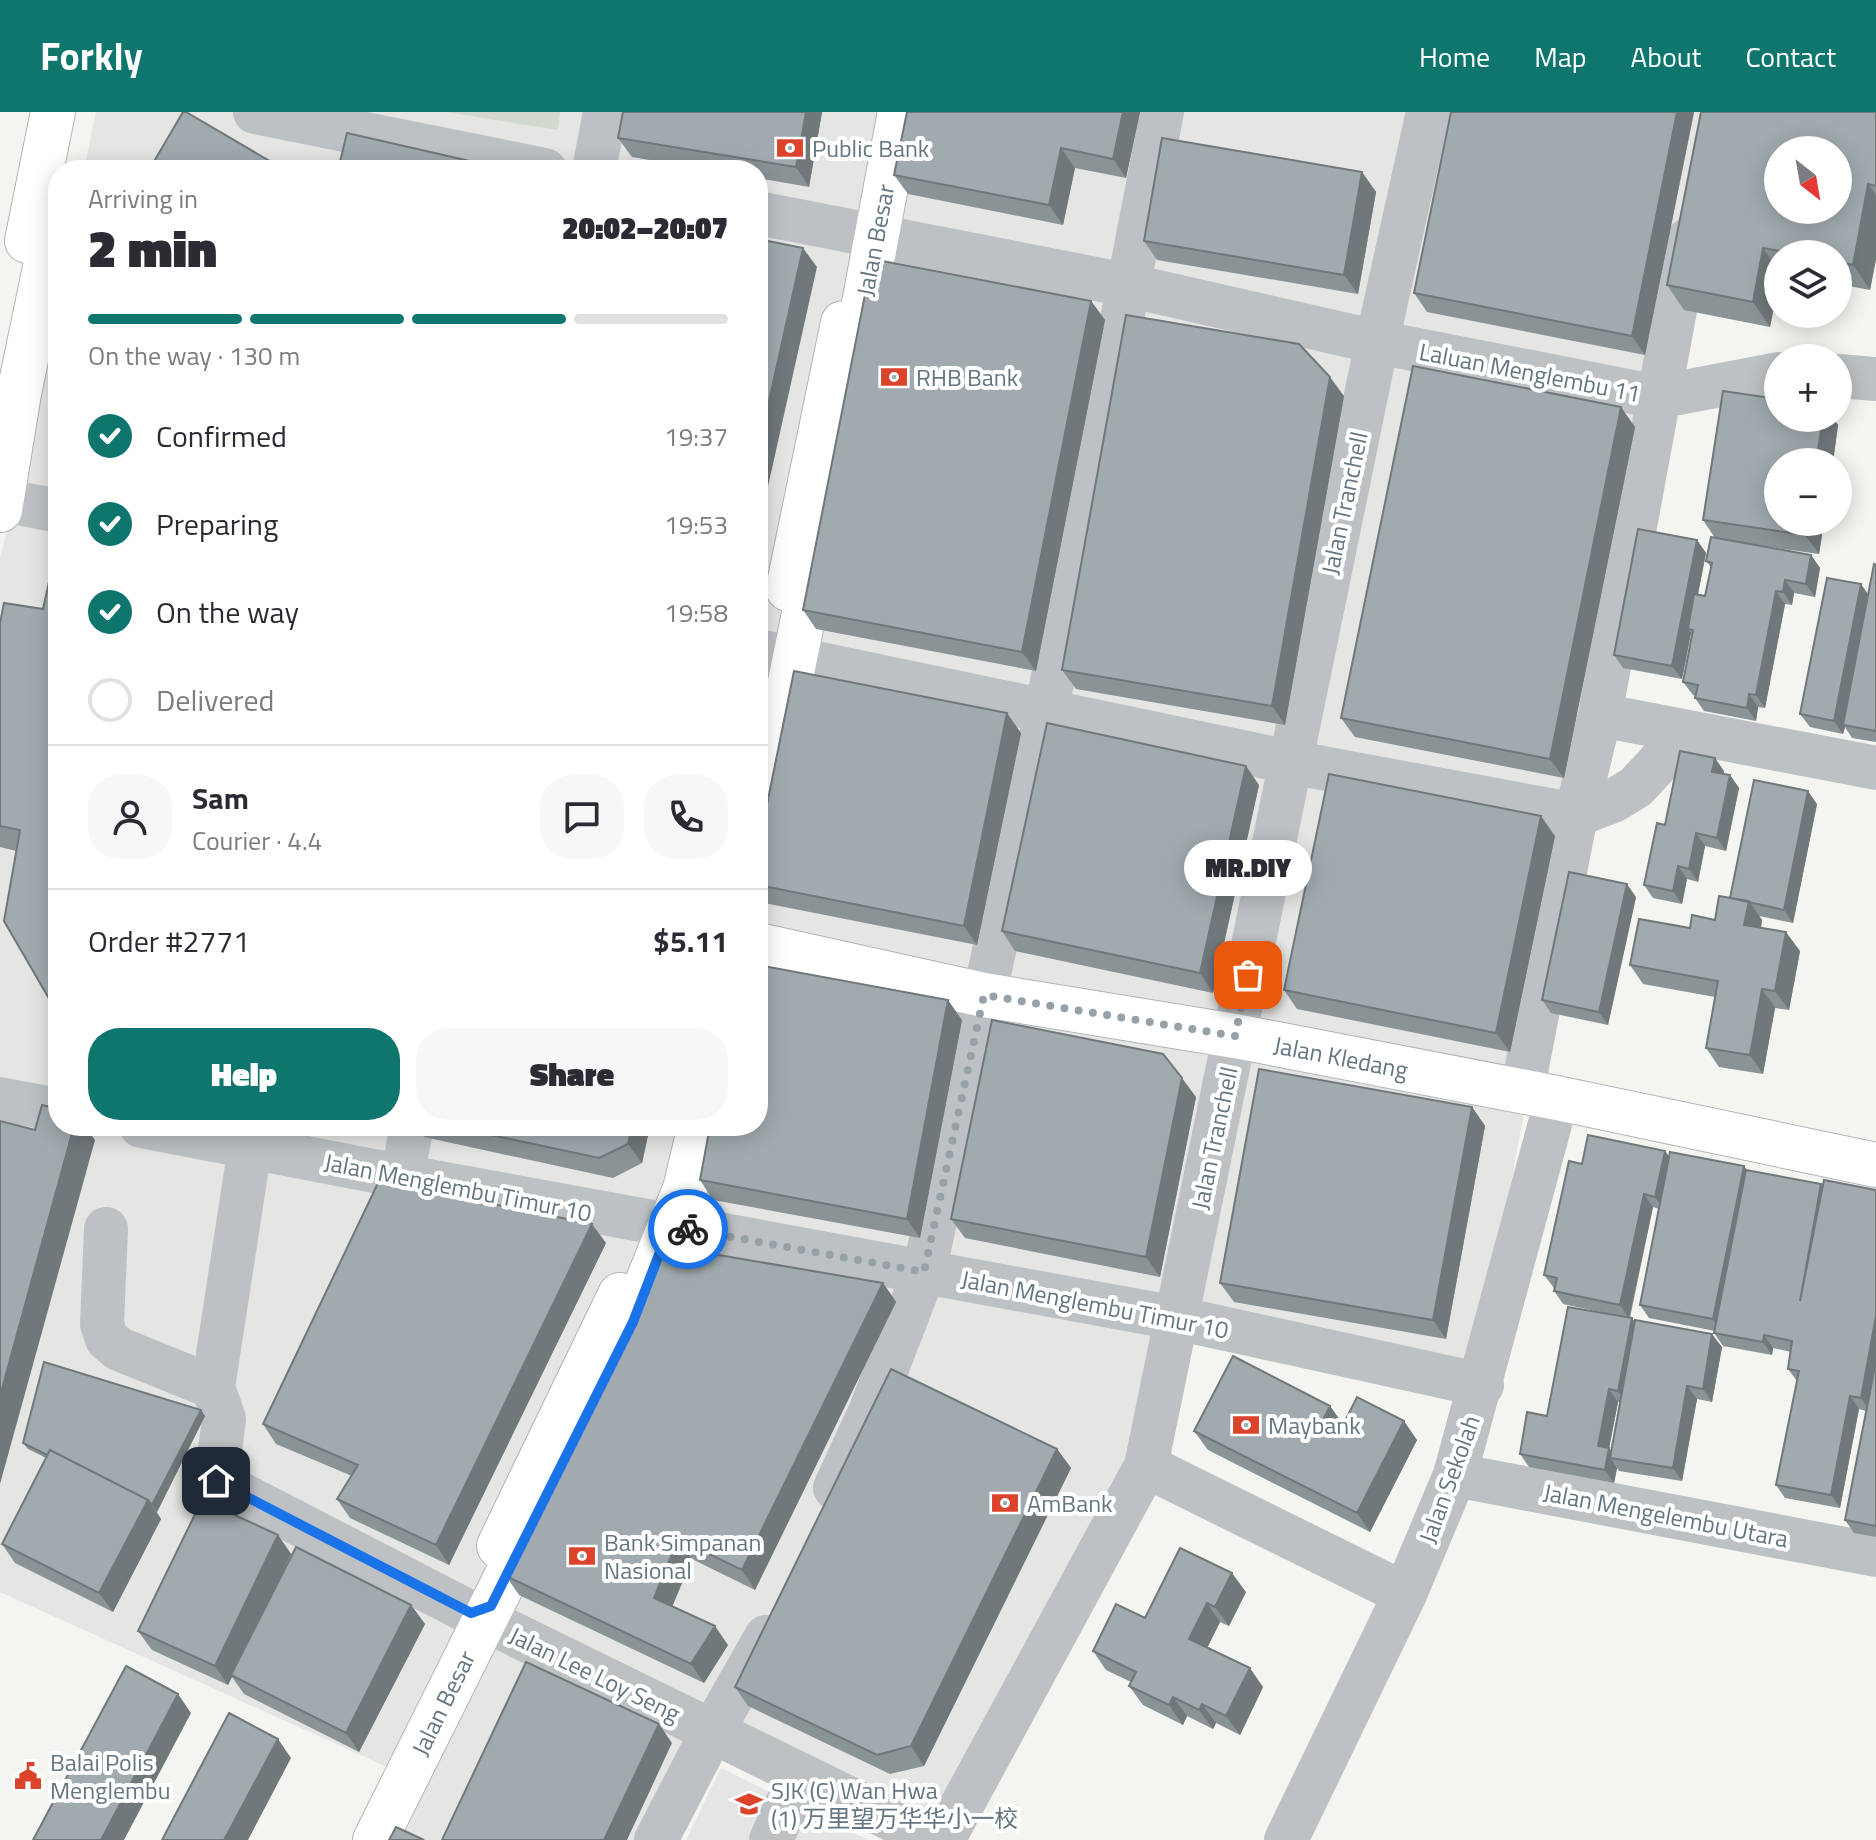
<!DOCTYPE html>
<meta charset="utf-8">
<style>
body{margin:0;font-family:"Titillium Web","Noto Sans SC",sans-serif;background:#f7f7f7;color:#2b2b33;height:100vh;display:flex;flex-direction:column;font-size:30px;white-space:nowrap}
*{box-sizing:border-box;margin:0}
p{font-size:26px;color:#7c7c81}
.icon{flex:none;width:44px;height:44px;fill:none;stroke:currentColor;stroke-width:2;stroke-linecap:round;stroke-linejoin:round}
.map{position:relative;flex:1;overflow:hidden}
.sheet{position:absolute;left:48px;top:48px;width:720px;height:976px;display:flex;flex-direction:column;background:#fff;border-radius:32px;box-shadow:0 4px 20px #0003}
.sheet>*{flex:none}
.needle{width:52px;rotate:149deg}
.buttons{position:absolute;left:1764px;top:24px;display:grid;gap:16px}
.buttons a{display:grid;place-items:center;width:88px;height:88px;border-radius:50%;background:#fff;box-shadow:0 4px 20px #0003;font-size:40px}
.pin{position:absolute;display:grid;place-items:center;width:68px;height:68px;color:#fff;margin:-34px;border-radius:16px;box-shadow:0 4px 12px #0006}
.courier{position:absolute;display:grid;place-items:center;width:80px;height:80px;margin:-40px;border:6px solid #1a73e8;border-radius:50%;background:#fff;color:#222;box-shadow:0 2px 10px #0007}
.bubble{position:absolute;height:56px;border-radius:28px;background:#fff;box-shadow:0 4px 20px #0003;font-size:26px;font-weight:800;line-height:56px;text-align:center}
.overview em{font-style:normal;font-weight:800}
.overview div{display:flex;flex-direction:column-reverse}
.overview{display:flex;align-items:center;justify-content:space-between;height:136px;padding:0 40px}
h1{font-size:52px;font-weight:800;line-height:60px}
.bar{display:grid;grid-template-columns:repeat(4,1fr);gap:12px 8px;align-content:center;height:96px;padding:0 40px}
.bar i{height:10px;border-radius:6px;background:#e1e1e2}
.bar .current{background:#0f766e}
.bar p{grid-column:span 4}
.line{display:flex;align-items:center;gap:20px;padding:0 40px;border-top:2px solid #e1e1e2}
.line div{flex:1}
.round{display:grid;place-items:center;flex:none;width:84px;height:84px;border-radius:32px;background:#f7f7f7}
ol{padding:0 40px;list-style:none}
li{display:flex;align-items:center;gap:24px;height:88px}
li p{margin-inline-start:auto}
li .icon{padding:8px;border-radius:50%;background:#0f766e;color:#fff;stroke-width:4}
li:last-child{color:#7c7c81}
li i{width:44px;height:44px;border:4px solid #e1e1e2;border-radius:50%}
.action{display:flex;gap:16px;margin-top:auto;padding:16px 40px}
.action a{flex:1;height:92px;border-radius:32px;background:#0f766e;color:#fff;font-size:32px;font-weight:800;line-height:92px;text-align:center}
.action a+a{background:#f7f7f7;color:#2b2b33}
header{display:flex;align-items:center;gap:48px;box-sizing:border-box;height:112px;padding:0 40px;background:#0f766e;color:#fff}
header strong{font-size:38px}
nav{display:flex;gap:44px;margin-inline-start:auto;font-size:28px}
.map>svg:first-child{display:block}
.built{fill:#e5e5e4}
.green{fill:#d4d9d0}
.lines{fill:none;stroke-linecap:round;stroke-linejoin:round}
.major-casing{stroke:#b0b5b8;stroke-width:46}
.minor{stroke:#bdc1c4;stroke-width:44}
.major{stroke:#fff;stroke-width:44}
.wall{fill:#8a9396;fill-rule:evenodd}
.shaded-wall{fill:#71787a}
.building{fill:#a1abaf;stroke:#71787a;stroke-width:2;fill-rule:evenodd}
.done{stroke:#96a2a7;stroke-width:8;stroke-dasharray:0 14.4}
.route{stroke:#1a73e8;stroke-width:10}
.labels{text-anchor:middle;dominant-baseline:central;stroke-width:8;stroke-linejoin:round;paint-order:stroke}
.poi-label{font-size:24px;fill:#647680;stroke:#fff;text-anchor:start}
.street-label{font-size:24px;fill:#647680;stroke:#fff}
</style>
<header>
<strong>Forkly</strong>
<nav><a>Home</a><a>Map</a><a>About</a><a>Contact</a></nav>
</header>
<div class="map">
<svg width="1876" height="1728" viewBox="0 0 1876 1728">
<rect width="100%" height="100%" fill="#f4f4f0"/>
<path class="built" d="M96,0H1708L1476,1262L1198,1211L944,1728L727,1637L678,1728H402L427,1673L0,1480V445L14,393L58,182V1014H758V58H84Z
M721,1656L868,1728H686Z"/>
<path class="green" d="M445,0H560L558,18Z"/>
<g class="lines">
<g class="major-casing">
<path id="major" d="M27,129L53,0
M853,250L900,0
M0,398L19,281L58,93
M788,477L843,211
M758,727L816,443
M758,833L984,883L1235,924L1557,986L1876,1053
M624,1228L685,1077L700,1014
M499,1434L620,1183
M375,1728L533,1411"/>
</g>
<path class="minor" d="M255,0L545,58
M594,58L605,0
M758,101L1127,173L1377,230L1658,285L1778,262
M1838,264L1876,267
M3,388L58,399
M758,539L1290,650L1576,703L1613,689L1636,675L1687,620
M1600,603L1876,656
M1522,980L1576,703L1600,603L1688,128
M0,987L58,998
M141,1014L374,1059L1176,1206L1482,1273
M402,1064L412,1014
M106,1117L102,1212L107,1227L119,1237L213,1275L224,1307L216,1369L471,1501L934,1728
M213,1275L250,1035
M1146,1354L1405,1482
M1455,1363L1876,1443
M835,1376L870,1300L924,1160L1046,601L1162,0
M656,1728L712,1620L766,1525
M771,1728L800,1663
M943,1728L1146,1354L1377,230L1428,0
M1286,1728L1405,1482L1455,1363L1557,986"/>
<use href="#major" class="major"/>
</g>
<path class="wall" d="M822,0L809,75L758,66V58H708L632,45L618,26Z
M907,0H1140L1126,66L1075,56L1063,113L908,82L894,63Z
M1694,0L1645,243L1427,200L1414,181Z
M1876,0V147L1870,178L1838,172V142H1778V175L1770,215L1684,198L1667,173Z
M1362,60L1376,80L1358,182L1157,148L1144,129Z
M1091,189L1105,208L1036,559L816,517L803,498Z
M1723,279L1778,287V306H1833L1838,313L1833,350H1778V410H1824L1819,442L1763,434L1811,443L1820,456L1815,485L1794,481L1792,493L1785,492L1765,596L1758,595L1756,609L1704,599L1695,586V584L1693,583L1683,570L1692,523L1691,521L1682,567L1623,556L1614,543L1638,417L1697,428L1706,441L1698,482L1705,484L1711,455L1706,449L1711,425L1715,426L1703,408Z
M1344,284L1285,613L1076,577L1062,558Z
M1635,315L1564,666L1355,625L1341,606Z
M1876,453V630L1852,626L1845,615L1843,622L1810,615L1800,602L1868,483Z
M0,511L58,902L16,739L0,735Z
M1021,621L977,833L764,791L758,782V737Z
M1724,659L1723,662L1730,663L1739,676L1726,739L1705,734L1698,770L1687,767L1682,792L1653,786L1644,773L1665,713Z
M1259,673L1213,881L1015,839L1002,819Z
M1817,692L1793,811L1759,804L1762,808L1761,816L1800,839L1789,898L1775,896L1763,962L1719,955L1706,936L1715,885L1643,872L1630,853L1690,816L1715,808L1730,786Z
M1555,724L1510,940L1297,897L1284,878Z
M1636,785L1608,913L1551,901L1542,888Z
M962,908L920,1126L713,1088L700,1068Z
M1196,985L1160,1165L965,1126L951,1107Z
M1472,995L1485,1014L1446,1227L1234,1190L1220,1171Z
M417,1014H650L642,1051L613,1066L424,1025Z
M1665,1039L1669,1045L1744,1054L1747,1058L1823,1074L1876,1078V1425L1854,1421L1845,1408L1866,1299L1859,1297L1840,1396L1785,1386L1776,1373L1797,1269L1788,1257L1791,1240L1773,1236L1772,1243L1723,1234L1714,1221L1715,1219L1649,1206L1640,1193L1659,1097L1653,1095L1630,1206H1632L1634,1210L1722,1235L1712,1290L1697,1287L1682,1369L1619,1359L1617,1356L1614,1371L1529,1355L1520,1342L1619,1204L1563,1192L1554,1179V1176L1544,1163L1582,1052ZM1618,1290H1620L1611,1339L1609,1336Z
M606,1131L449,1453L350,1406L337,1387L352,1364L276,1332L263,1312Z
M883,1171L896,1190L755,1478L692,1447L672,1494L728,1533L704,1571L519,1483L506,1464Z
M1330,1294L1343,1312L1417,1328L1370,1420L1208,1338L1194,1319Z
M205,1304L157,1400L156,1399L161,1407L113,1500L15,1451L2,1432L46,1346L28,1337L23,1331Z
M1057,1337L1071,1356L924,1654L890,1662L748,1594L735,1575Z
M278,1423L291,1442L266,1495L411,1493L425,1512L359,1640L244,1582L232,1565L228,1573L152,1538L138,1519Z
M1246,1480L1229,1514L1220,1510L1207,1536L1263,1575L1240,1623L1216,1611L1213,1617L1187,1604L1183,1613L1143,1593L1129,1574L1131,1570L1106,1558L1093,1539L1145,1506Z"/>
<path class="shaded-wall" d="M806,0H822L809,75L796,55Z
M1123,0H1140L1126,66L1113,47Z
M1677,0H1694L1645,243L1632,224Z
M1061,36L1075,56L1063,113L1049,93Z
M1362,60L1376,80L1358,182L1344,163Z
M1868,72L1876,83V147L1870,178L1853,153Z
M803,136L817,155L758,419V339Z
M1763,136L1778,157V175L1770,215L1753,190Z
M1091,189L1105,208L1036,559L1022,540Z
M1330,265L1344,284L1285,613L1272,594Z
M1621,295L1635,315L1564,666L1550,647Z
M1823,306H1833L1838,313L1833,350H1816Z
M1807,410H1824L1819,442L1805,423Z
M1697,428L1706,441L1691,518L1688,517L1691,521L1682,567L1672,554Z
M1811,443L1820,456L1815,485L1806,472Z
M1785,468L1794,481L1792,493L1783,480Z
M1861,472L1870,485L1843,613L1845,615L1843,622L1834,609Z
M1776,479L1785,492L1765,596L1756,583Z
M1749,582L1758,595L1756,609L1747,596Z
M1007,601L1021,621L977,833L964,814Z
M1715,646L1724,659L1721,673L1712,660Z
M1246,654L1259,673L1213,881L1200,861Z
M1730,663L1739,676L1726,739L1717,726Z
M1808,679L1817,692L1793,811L1784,798Z
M1541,704L1555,724L1510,940L1496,921Z
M1696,721L1705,734L1698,770L1689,757Z
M1678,754L1687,767L1682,792L1673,779Z
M1627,772L1636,785L1608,913L1599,900Z
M1749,789L1762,808L1758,832L1744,813Z
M1786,820L1800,839L1789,898L1775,879Z
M1762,877L1775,896L1763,962L1750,943Z
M948,888L962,908L920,1126L907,1107Z
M1182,966L1196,985L1160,1165L1146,1145Z
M1472,995L1485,1014L1446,1227L1433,1208Z
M74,1014H85L95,1028L0,1372V1284Z
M632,1014H650L642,1051L628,1032Z
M1665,1039L1674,1052L1664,1098L1655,1085Z
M1744,1054L1753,1067L1722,1220L1713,1207Z
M1644,1082L1653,1095L1629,1206L1620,1193Z
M592,1112L606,1131L449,1453L436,1433Z
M883,1171L896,1190L755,1478L742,1458Z
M1876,1204V1266L1870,1300L1861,1286Z
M1632,1206L1641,1219L1627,1292L1618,1279Z
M1712,1222L1722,1235L1712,1290L1703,1277Z
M1764,1223L1773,1236L1772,1243L1763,1230Z
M1687,1274L1697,1287L1682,1369L1673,1356Z
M1609,1277L1618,1290L1607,1347L1598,1334Z
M1850,1284L1859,1297L1840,1396L1831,1383Z
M1330,1294L1343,1313L1336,1327L1323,1308Z
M201,1298L205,1304L157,1400L152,1393Z
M1404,1309L1417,1328L1370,1420L1357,1401Z
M1609,1336L1617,1347L1610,1346L1617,1356L1614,1371L1605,1358Z
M1057,1337L1071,1356L924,1654L911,1634Z
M148,1388L161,1407L113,1500L99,1481Z
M278,1423L291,1442L233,1564L231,1563L232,1565L228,1573L215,1554Z
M678,1427L692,1447L668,1505L654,1486Z
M1232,1461L1246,1480L1229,1514L1215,1495Z
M1207,1491L1220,1510L1202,1546L1189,1527Z
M411,1493L425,1512L359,1640L346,1621Z
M715,1514L728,1533L704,1571L691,1552Z
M1250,1556L1263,1575L1240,1623L1226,1604Z
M178,1582L191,1601L124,1728H101Z
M1173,1585L1187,1604L1183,1613L1169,1593Z
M1202,1592L1216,1611L1213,1617L1199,1598Z
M659,1612L672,1631L627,1728H604Z
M278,1627L291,1646L248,1728H224Z"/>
<path class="building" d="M183,0H186L285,58H149Z
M623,0H806L796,55L618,26Z
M907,0H1123L1113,47L1061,36L1049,93L894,63Z
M1451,0H1677L1632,224L1414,181Z
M1701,0H1876V74L1868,72L1853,153L1838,150V142H1796L1763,136L1753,190L1667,173ZM1778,38H1838V98H1778Z
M347,21L509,58H338Z
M1162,26L1362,60L1344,163L1144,129Z
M758,127L803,136L758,339Z
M872,147L1091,189L1022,540L803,498Z
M1126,203L1299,232L1330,265L1272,594L1062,558Z
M1413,254L1621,295L1550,647L1341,606Z
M1723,279L1778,287V306H1823L1816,350H1778V410H1807L1805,423L1703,408Z
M1638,417L1697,428L1672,554L1614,543Z
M1711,425L1811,443L1806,472L1785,468L1783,480L1776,479L1756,583L1749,582L1747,596L1695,586L1698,573L1683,570L1693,518L1688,517L1694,482L1705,484L1712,451L1706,449Z
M58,429V902L4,809L20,718L0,714V511L4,491L43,497Z
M1874,452L1876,453V619L1843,613Z
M1827,466L1861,472L1834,609L1800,602Z
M794,559L1007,601L964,814L758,773V737Z
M1047,611L1246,654L1200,861L1002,819Z
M1680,639L1715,646L1712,660L1730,663L1717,726L1696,721L1689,757L1678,754L1673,779L1644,773L1657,711L1665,713Z
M1329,662L1541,704L1496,921L1284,878Z
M1754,668L1808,679L1784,798L1730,786Z
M1569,760L1627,772L1599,900L1542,888Z
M1719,784L1749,789L1744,813L1786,820L1775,879L1762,877L1750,943L1706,936L1718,869L1630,853L1639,807L1690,816L1692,803L1715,808Z
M758,853L948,888L907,1107L700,1068L710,1014H758Z
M992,908L1163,942L1182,966L1146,1145L951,1107Z
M1259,957L1472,995L1433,1208L1220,1171Z
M42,993L58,997V1014H74L0,1284V1009L35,1018Z
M449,1014H632L628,1032L599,1046Z
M1588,1023L1665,1039L1655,1085L1644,1082L1620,1193L1554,1179L1557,1166L1544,1163L1569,1049L1582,1052Z
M1670,1040L1744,1054L1713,1207L1640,1193Z
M1746,1058L1821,1072L1800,1189L1824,1068L1876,1078V1204L1861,1286L1850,1284L1831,1383L1776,1373L1799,1259L1788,1257L1792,1229L1764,1223L1763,1230L1714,1221Z
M379,1069L592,1112L436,1433L337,1387L358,1353L263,1312Z
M666,1134L883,1171L742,1458L678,1427L654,1486L715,1514L691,1552L506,1464Z
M1568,1195L1632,1206L1618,1279L1609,1277L1598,1334L1609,1336L1605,1358L1520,1342L1527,1300L1547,1304Z
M1635,1208L1712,1222L1703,1277L1687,1274L1673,1356L1610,1346Z
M1233,1244L1330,1294L1323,1308L1341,1317L1357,1285L1404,1309L1357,1401L1194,1319Z
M44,1250L201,1298L152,1393L148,1388L50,1338L47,1343L23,1331Z
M1875,1254H1876V1414L1845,1408Z
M891,1257L1057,1337L911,1634L877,1643L735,1575Z
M50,1338L148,1388L99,1481L2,1432Z
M202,1388L278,1423L215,1554L138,1519Z
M296,1435L411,1493L346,1621L231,1563Z
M1180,1436L1232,1461L1215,1495L1207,1491L1189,1527L1250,1556L1226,1604L1202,1592L1199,1598L1173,1585L1169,1593L1129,1574L1136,1560L1093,1539L1116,1492L1145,1506Z
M526,1550L659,1612L604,1728H442Z
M126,1554L178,1582L101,1728H33Z
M229,1601L278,1627L224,1728H162Z
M396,1715L424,1728H389Z"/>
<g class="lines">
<path class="done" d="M688,1117L924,1160L984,883L1235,924L1248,863"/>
<path class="route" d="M216,1369L471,1501L491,1494L633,1210L670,1114L688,1117"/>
</g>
<defs>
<g id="bank-bare" transform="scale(2.16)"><path d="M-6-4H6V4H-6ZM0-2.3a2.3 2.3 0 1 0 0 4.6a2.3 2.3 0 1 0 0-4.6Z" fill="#db442a" stroke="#fff" stroke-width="2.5" paint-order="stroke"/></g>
<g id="civic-bare" transform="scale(2.16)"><path d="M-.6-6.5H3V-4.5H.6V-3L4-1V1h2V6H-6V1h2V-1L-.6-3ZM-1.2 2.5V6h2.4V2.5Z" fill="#db442a" stroke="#fff" stroke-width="2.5" paint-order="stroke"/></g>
<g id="school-bare" transform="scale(2.16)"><path d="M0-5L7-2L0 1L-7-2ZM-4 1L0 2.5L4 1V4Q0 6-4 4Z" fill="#db442a" stroke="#fff" stroke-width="2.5" paint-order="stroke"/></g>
</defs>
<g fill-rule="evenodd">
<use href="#bank-bare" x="790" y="36"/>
<use href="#bank-bare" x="894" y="265"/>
<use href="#bank-bare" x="1246" y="1313"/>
<use href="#bank-bare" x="1005" y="1391"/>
<use href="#bank-bare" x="582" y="1444"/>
<use href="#civic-bare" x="28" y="1664"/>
<use href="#school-bare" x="749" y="1692"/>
</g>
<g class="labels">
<g class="poi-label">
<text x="812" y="36">Public Bank</text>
<text x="916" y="265">RHB Bank</text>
<text x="1268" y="1313">Maybank</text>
<text x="1027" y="1391">AmBank</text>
<text x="604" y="1430">Bank Simpanan<tspan x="604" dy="28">Nasional</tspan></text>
<text x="50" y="1650">Balai Polis<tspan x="50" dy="28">Menglembu</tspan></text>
<text x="771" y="1678">SJK (C) Wan Hwa<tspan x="771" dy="28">(1) 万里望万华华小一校</tspan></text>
</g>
<g class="street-label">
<text transform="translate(875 128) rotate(-79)">Jalan Besar</text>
<text transform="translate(1530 260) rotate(11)">Laluan Menglembu 11</text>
<text transform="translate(1344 391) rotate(-78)">Jalan Tranchell</text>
<text transform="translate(1341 945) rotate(11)">Jalan Kledang</text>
<text transform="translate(1214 1026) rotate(-78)">Jalan Tranchell</text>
<text transform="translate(458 1075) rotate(11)">Jalan Menglembu Timur 10</text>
<text transform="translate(1095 1192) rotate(11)">Jalan Menglembu Timur 10</text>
<text transform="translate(1449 1367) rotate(-70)">Jalan Sekolah</text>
<text transform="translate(1666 1403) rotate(11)">Jalan Mengelembu Utara</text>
<text transform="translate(595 1562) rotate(26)">Jalan Lee Loy Seng</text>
<text transform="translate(443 1591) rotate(-64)">Jalan Besar</text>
</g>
</g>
</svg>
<div class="buttons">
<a><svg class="needle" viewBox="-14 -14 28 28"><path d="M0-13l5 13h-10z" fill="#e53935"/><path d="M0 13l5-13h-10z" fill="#7c7c81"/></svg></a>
<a><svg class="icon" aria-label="layers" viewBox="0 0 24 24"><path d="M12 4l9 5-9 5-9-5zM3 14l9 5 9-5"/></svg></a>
<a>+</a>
<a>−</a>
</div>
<div class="pin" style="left:1248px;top:863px;background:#ea580c"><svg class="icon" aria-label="bag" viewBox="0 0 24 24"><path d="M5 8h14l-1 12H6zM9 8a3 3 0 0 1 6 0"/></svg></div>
<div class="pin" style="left:216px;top:1369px;background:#1f2937"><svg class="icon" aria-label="home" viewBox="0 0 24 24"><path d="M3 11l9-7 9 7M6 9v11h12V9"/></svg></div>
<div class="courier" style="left:688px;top:1117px"><svg class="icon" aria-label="bike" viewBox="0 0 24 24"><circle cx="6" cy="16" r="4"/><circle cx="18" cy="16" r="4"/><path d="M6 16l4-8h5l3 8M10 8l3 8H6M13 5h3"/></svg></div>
<div class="bubble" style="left:1184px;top:728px;width:128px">MR.DIY</div>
<section class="sheet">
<div class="overview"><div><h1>2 min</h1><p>Arriving in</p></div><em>20:02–20:07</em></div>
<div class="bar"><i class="current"></i><i class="current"></i><i class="current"></i><i></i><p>On the way · 130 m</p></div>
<ol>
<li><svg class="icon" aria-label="check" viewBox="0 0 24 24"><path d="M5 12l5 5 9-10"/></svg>Confirmed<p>19:37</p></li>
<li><svg class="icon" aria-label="check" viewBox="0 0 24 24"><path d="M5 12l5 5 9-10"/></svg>Preparing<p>19:53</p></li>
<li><svg class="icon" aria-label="check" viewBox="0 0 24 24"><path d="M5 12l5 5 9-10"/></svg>On the way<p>19:58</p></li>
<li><i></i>Delivered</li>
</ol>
<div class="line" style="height:144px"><a class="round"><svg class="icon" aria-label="person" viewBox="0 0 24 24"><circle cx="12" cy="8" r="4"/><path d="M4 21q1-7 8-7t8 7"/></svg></a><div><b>Sam</b><p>Courier · 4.4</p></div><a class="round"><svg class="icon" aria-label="chat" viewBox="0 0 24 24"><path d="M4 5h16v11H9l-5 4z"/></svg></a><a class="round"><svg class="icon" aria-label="phone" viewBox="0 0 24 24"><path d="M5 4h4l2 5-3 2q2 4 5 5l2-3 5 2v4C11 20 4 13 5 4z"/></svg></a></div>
<div class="line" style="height:104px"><div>Order #2771</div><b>$5.11</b></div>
<div class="action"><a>Help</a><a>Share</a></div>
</section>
</div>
